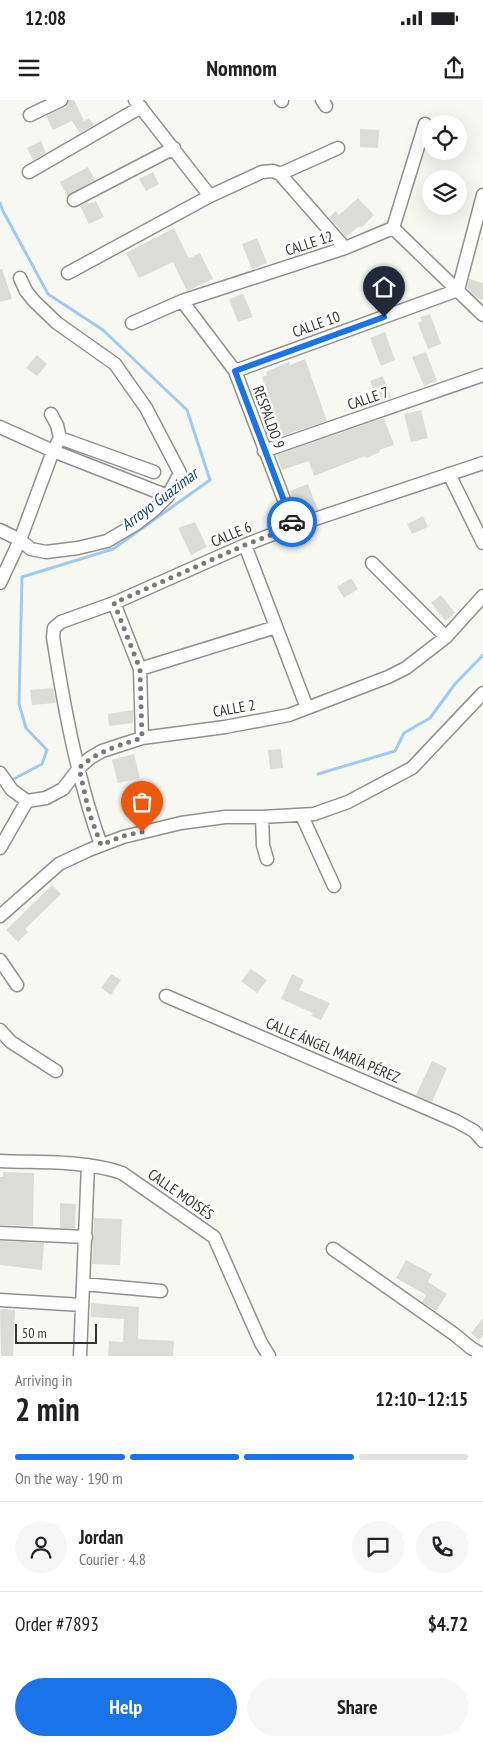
<!DOCTYPE html>
<meta charset="utf-8">
<style>
body{margin:0;font-family:"PT Sans Narrow",sans-serif;background:#f6f6f6;color:#202124;height:100vh;display:flex;flex-direction:column;font-size:19px;white-space:nowrap}
*{box-sizing:border-box;margin:0}
p{font-size:16px;color:#757577}
.icon{flex:none;width:28px;height:28px;fill:none;stroke:currentColor;stroke-width:2;stroke-linecap:round;stroke-linejoin:round}
.map{position:relative;height:1256px;overflow:hidden}
.panel{display:flex;flex-direction:column;background:#fff;flex:1}
.panel>*{flex:none}
.buttons{position:absolute;left:422px;top:15px;display:grid;gap:10px}
.buttons a{display:grid;place-items:center;width:45px;height:45px;border-radius:50%;background:#fff;box-shadow:0 5px 20px #0002;font-size:25px}
.scale{position:absolute;left:15px;bottom:12px;width:82px;box-sizing:border-box;padding-left:5px;border:2px solid #343432;border-top:0;font-size:14px;line-height:18px;white-space:nowrap;color:#343432;-webkit-text-stroke:4px #fff;paint-order:stroke}
.pin{position:absolute;display:grid;place-items:center;width:42px;height:42px;color:#fff;margin:-51px -21px;border-radius:50% 50% 50% 0;rotate:-45deg;box-shadow:0 0 5px #0007}
.pin .icon{rotate:45deg}
.courier{position:absolute;display:grid;place-items:center;width:50px;height:50px;margin:-25px;border:4px solid #1a73e8;border-radius:50%;background:#fff;color:#222;box-shadow:0 1px 6px #0007}
.head em{font-style:normal;font-weight:600}
.head div{display:flex;flex-direction:column-reverse}
.head{display:flex;align-items:center;justify-content:space-between;height:85px;padding:0 15px}
h1{font-size:32px;font-weight:600;line-height:38px}
.bar{display:grid;grid-template-columns:repeat(4,1fr);gap:8px 5px;align-content:center;height:60px;padding:0 15px}
.bar i{height:6px;border-radius:4px;background:#e0e0e0}
.bar .active{background:#1a73e8}
.bar p{grid-column:span 4}
.line{display:flex;align-items:center;gap:12px;padding:0 15px;border-top:1px solid #e0e0e0}
.line div{flex:1}
.round{display:grid;place-items:center;flex:none;width:52px;height:52px;border-radius:26px;background:#f6f6f6}
.action{display:flex;gap:10px;margin-top:auto;padding:10px 15px}
.action a{flex:1;height:58px;border-radius:30px;background:#1a73e8;color:#fff;font-size:20px;font-weight:600;line-height:58px;text-align:center}
.action a+a{background:#f6f6f6;color:#202124}
.status{display:flex;justify-content:space-between;align-items:center;height:35px;padding:0 25px;background:#fff;direction:ltr}
.status svg{height:14px;fill:currentColor}
header{display:flex;justify-content:space-between;align-items:center;height:65px;padding:0 15px;background:#fff;font-size:22px;font-weight:600}
.map>svg:first-child{display:block}
.lines{fill:none;stroke-linecap:round;stroke-linejoin:round}
.stream{stroke:#a2caec;stroke-width:3}
.building{fill:#dcdcd7}
.minor-casing{stroke:#91908c;stroke-width:15}
.minor{stroke:#fff;stroke-width:12}
.done{stroke:#797976;stroke-width:5;stroke-dasharray:0 9}
.route{stroke:#1a73e8;stroke-width:6}
.labels{text-anchor:middle;dominant-baseline:central;stroke-width:5;stroke-linejoin:round;paint-order:stroke}
.street-label{font-size:15px;fill:#343432;stroke:#fff}
.water-label{font-size:16px;font-style:italic;fill:#134162;stroke:#fff}
</style>
<div class="status"><b>12:08</b><svg viewBox="0 0 49 12"><path d="M0 12V9h3v3zM5 12V6h3v6zM10 12V3h3v9zM15 12V0h3v12zM26 1h20v11H26zM47 4h2v5h-2z"/></svg></div>
<header><svg class="icon" aria-label="menu" viewBox="0 0 24 24"><path d="M4 6h16M4 12h16M4 18h16"/></svg>Nomnom<svg class="icon" aria-label="share" viewBox="0 0 24 24"><path d="M12 15V3M7 8l5-5 5 5M5 13v7h14v-7"/></svg></header>
<div class="map">
<svg width="483" height="1256" viewBox="0 0 483 1256">
<rect width="100%" height="100%" fill="#f8f8f3"/>
<g class="lines">
<path class="stream" d="M0,103L3,111L48,194L103,230L187,310L210,380L113,449L22,477L19,604L26,628L47,650L42,664L10,681
M318,674L395,651L404,633L430,618L455,584L483,555"/>
</g>
<path class="building" d="M69,0H74L84,21L89,18L94,25L80,33L72,21L53,30L46,16L65,7Z
M360,29L379,30L378,48L360,47Z
M41,41L46,53L33,60L27,48Z
M88,67L95,80L67,96L60,82Z
M153,72L159,84L146,91L139,79Z
M358,98L374,115L361,128L359,126L346,137L329,117L336,111L339,115Z
M96,101L104,117L89,124L80,106L88,102L89,104Z
M174,128L188,157L190,158L200,153L213,179L187,191L173,162L139,178L126,153Z
M257,138L267,163L252,169L242,144Z
M0,169H2L12,199L0,202Z
M469,179L483,183V200L477,198L467,188Z
M243,194L253,217L238,222L229,199Z
M430,214L441,244L428,249L418,223L422,221L420,217Z
M385,232L395,260L381,266L370,238Z
M426,252L437,281L424,286L412,257Z
M37,255L47,264L37,276L26,268Z
M305,259L327,321L281,336L270,306L272,305L262,277L267,275L266,272L289,262L290,265Z
M383,276L391,298L378,302L370,281Z
M421,310L428,338L411,342L404,314Z
M384,318L394,345L379,350L380,352L366,358L365,356L314,376L309,361L282,370L276,355Z
M308,384L318,410L299,416L290,391Z
M423,416L428,427L412,434L407,424Z
M195,422L207,447L191,455L178,428Z
M351,478L358,489L344,498L337,487Z
M441,495L455,513L445,521L431,503Z
M53,588L56,603L32,605L30,590Z
M133,610V623L109,626L108,614Z
M281,649L283,668L270,669L268,650Z
M134,654L140,678L118,683L112,660Z
M52,785L61,794L25,829L28,832L18,842L6,830Z
M251,869L267,880L257,893L241,881Z
M111,874L121,880L111,895L101,888Z
M292,874L304,880L299,890L330,903L321,920L311,916L313,913L281,899Z
M432,961L447,968L432,1002L416,995Z
M3,1072L34,1073L33,1126L0,1125V1077H3Z
M60,1103L76,1104L75,1128H60Z
M94,1118L122,1119L120,1165L92,1164Z
M0,1141L44,1143L42,1170L0,1165Z
M406,1160L432,1174L428,1182L447,1194L436,1211L422,1202L426,1195L396,1178Z
M91,1203L139,1207L138,1239L174,1241L173,1256H108L109,1241L123,1242L124,1219L91,1217Z
M2,1209L15,1210L13,1256H1L0,1210Z
M483,1218V1235L479,1240L471,1233Z"/>
<g class="lines">
<g class="minor-casing">
<path id="minor" d="M135,0L210,96
M281,0L282,1
M322,0L326,6
M30,15L61,0
M29,72L141,7
M280,74L338,48
M74,100L174,48
M393,128L483,215
M393,128L425,24
M68,173L210,96L262,72L273,71L280,74L345,148
M182,201L235,271L294,426
M132,223L182,201L345,148L393,128
M235,271L458,190L483,95
M51,314L57,325L60,338L154,372
M0,327L53,351L168,396
M264,351L483,275
M449,374L483,443
M0,430L20,440L31,449L46,452L78,448L107,441L136,424L154,410L168,396L180,373L146,308L115,264L57,223L34,201L26,191L20,178
M245,445L307,608
M372,463L446,537
M0,483L20,440L53,351L60,338
M114,503L140,569L142,638
M140,569L276,527
M0,673L12,690L27,701
M302,716L334,786
M262,717L263,745L267,759
M101,745C77,678 64,607 53,537L54,528L61,522L114,503L245,445L294,426L483,363
M0,748L27,701L46,698L63,689L79,668L90,658L102,651L142,638L225,627L289,615L388,577L406,568L446,537L483,496
M0,816L59,764L89,750L123,737L181,723L225,717H262L314,714L348,702L412,668L483,593
M0,860L17,885
M166,896L456,1021L474,1031L483,1041
M0,930L11,942L56,971
M0,1061C39,1063 85,1060 122,1073L214,1137L261,1243L269,1256
M0,1133L86,1137
M333,1149L454,1234L471,1248L483,1255
M83,1184L161,1191
M0,1200L82,1205
M80,1256L88,1065"/>
</g>
<use href="#minor" class="minor"/>
</g>
<g class="lines">
<path class="done" d="M142,732L123,736L101,745L89,712L79,668C99,650 118,646 142,638L140,569L114,503L245,445L294,426L292,422"/>
<path class="route" d="M292,422L235,271L384,217"/>
</g>
<g class="labels">
<g class="street-label">
<text transform="translate(309 143) rotate(-18)">CALLE 12</text>
<text transform="translate(316 224) rotate(-20)">CALLE 10</text>
<text transform="translate(368 298) rotate(-19)">CALLE 7</text>
<text transform="translate(269 317) rotate(70)">RESPALDO 9</text>
<text transform="translate(231 434) rotate(-23)">CALLE 6</text>
<text transform="translate(234 608) rotate(-10)">CALLE 2</text>
<text transform="translate(333 950) rotate(23)">CALLE ÁNGEL MARÍA PÉREZ</text>
<text transform="translate(181 1094) rotate(35)">CALLE MOISÉS</text>
</g>
<g class="water-label">
<text transform="translate(159 399) rotate(-37)">Arroyo Guazimar</text>
</g>
</g>
</svg>
<div class="buttons">
<a><svg class="icon" aria-label="locate" viewBox="0 0 24 24"><circle cx="12" cy="12" r="6"/><path d="M12 2v4M12 18v4M2 12h4M18 12h4"/></svg></a>
<a><svg class="icon" aria-label="layers" viewBox="0 0 24 24"><path d="M12 4l9 5-9 5-9-5zM3 14l9 5 9-5"/></svg></a>
</div>
<div class="scale">50 m</div>
<div class="pin" style="left:142px;top:732px;background:#ea580c"><svg class="icon" aria-label="bag" viewBox="0 0 24 24"><path d="M5 8h14l-1 12H6zM9 8a3 3 0 0 1 6 0"/></svg></div>
<div class="pin" style="left:384px;top:217px;background:#1f2937"><svg class="icon" aria-label="home" viewBox="0 0 24 24"><path d="M3 11l9-7 9 7M6 9v11h12V9"/></svg></div>
<div class="courier" style="left:292px;top:422px"><svg class="icon" aria-label="car" viewBox="0 0 24 24"><path d="M5 17H2v-5l4-1 3-4h7l3 4 3 1v5h-3M9 17h6M6 11h13"/><circle cx="7" cy="17" r="2"/><circle cx="17" cy="17" r="2"/></svg></div>
</div>
<section class="panel">
<div class="head"><div><h1>2 min</h1><p>Arriving in</p></div><em>12:10–12:15</em></div>
<div class="bar"><i class="active"></i><i class="active"></i><i class="active"></i><i></i><p>On the way · 190 m</p></div>
<div class="line" style="height:90px"><a class="round"><svg class="icon" aria-label="person" viewBox="0 0 24 24"><circle cx="12" cy="8" r="4"/><path d="M4 21q1-7 8-7t8 7"/></svg></a><div><b>Jordan</b><p>Courier · 4.8</p></div><a class="round"><svg class="icon" aria-label="chat" viewBox="0 0 24 24"><path d="M4 5h16v11H9l-5 4z"/></svg></a><a class="round"><svg class="icon" aria-label="phone" viewBox="0 0 24 24"><path d="M5 4h4l2 5-3 2q2 4 5 5l2-3 5 2v4C11 20 4 13 5 4z"/></svg></a></div>
<div class="line" style="height:65px"><div>Order #7893</div><b>$4.72</b></div>
<div class="action"><a>Help</a><a>Share</a></div>
</section>
